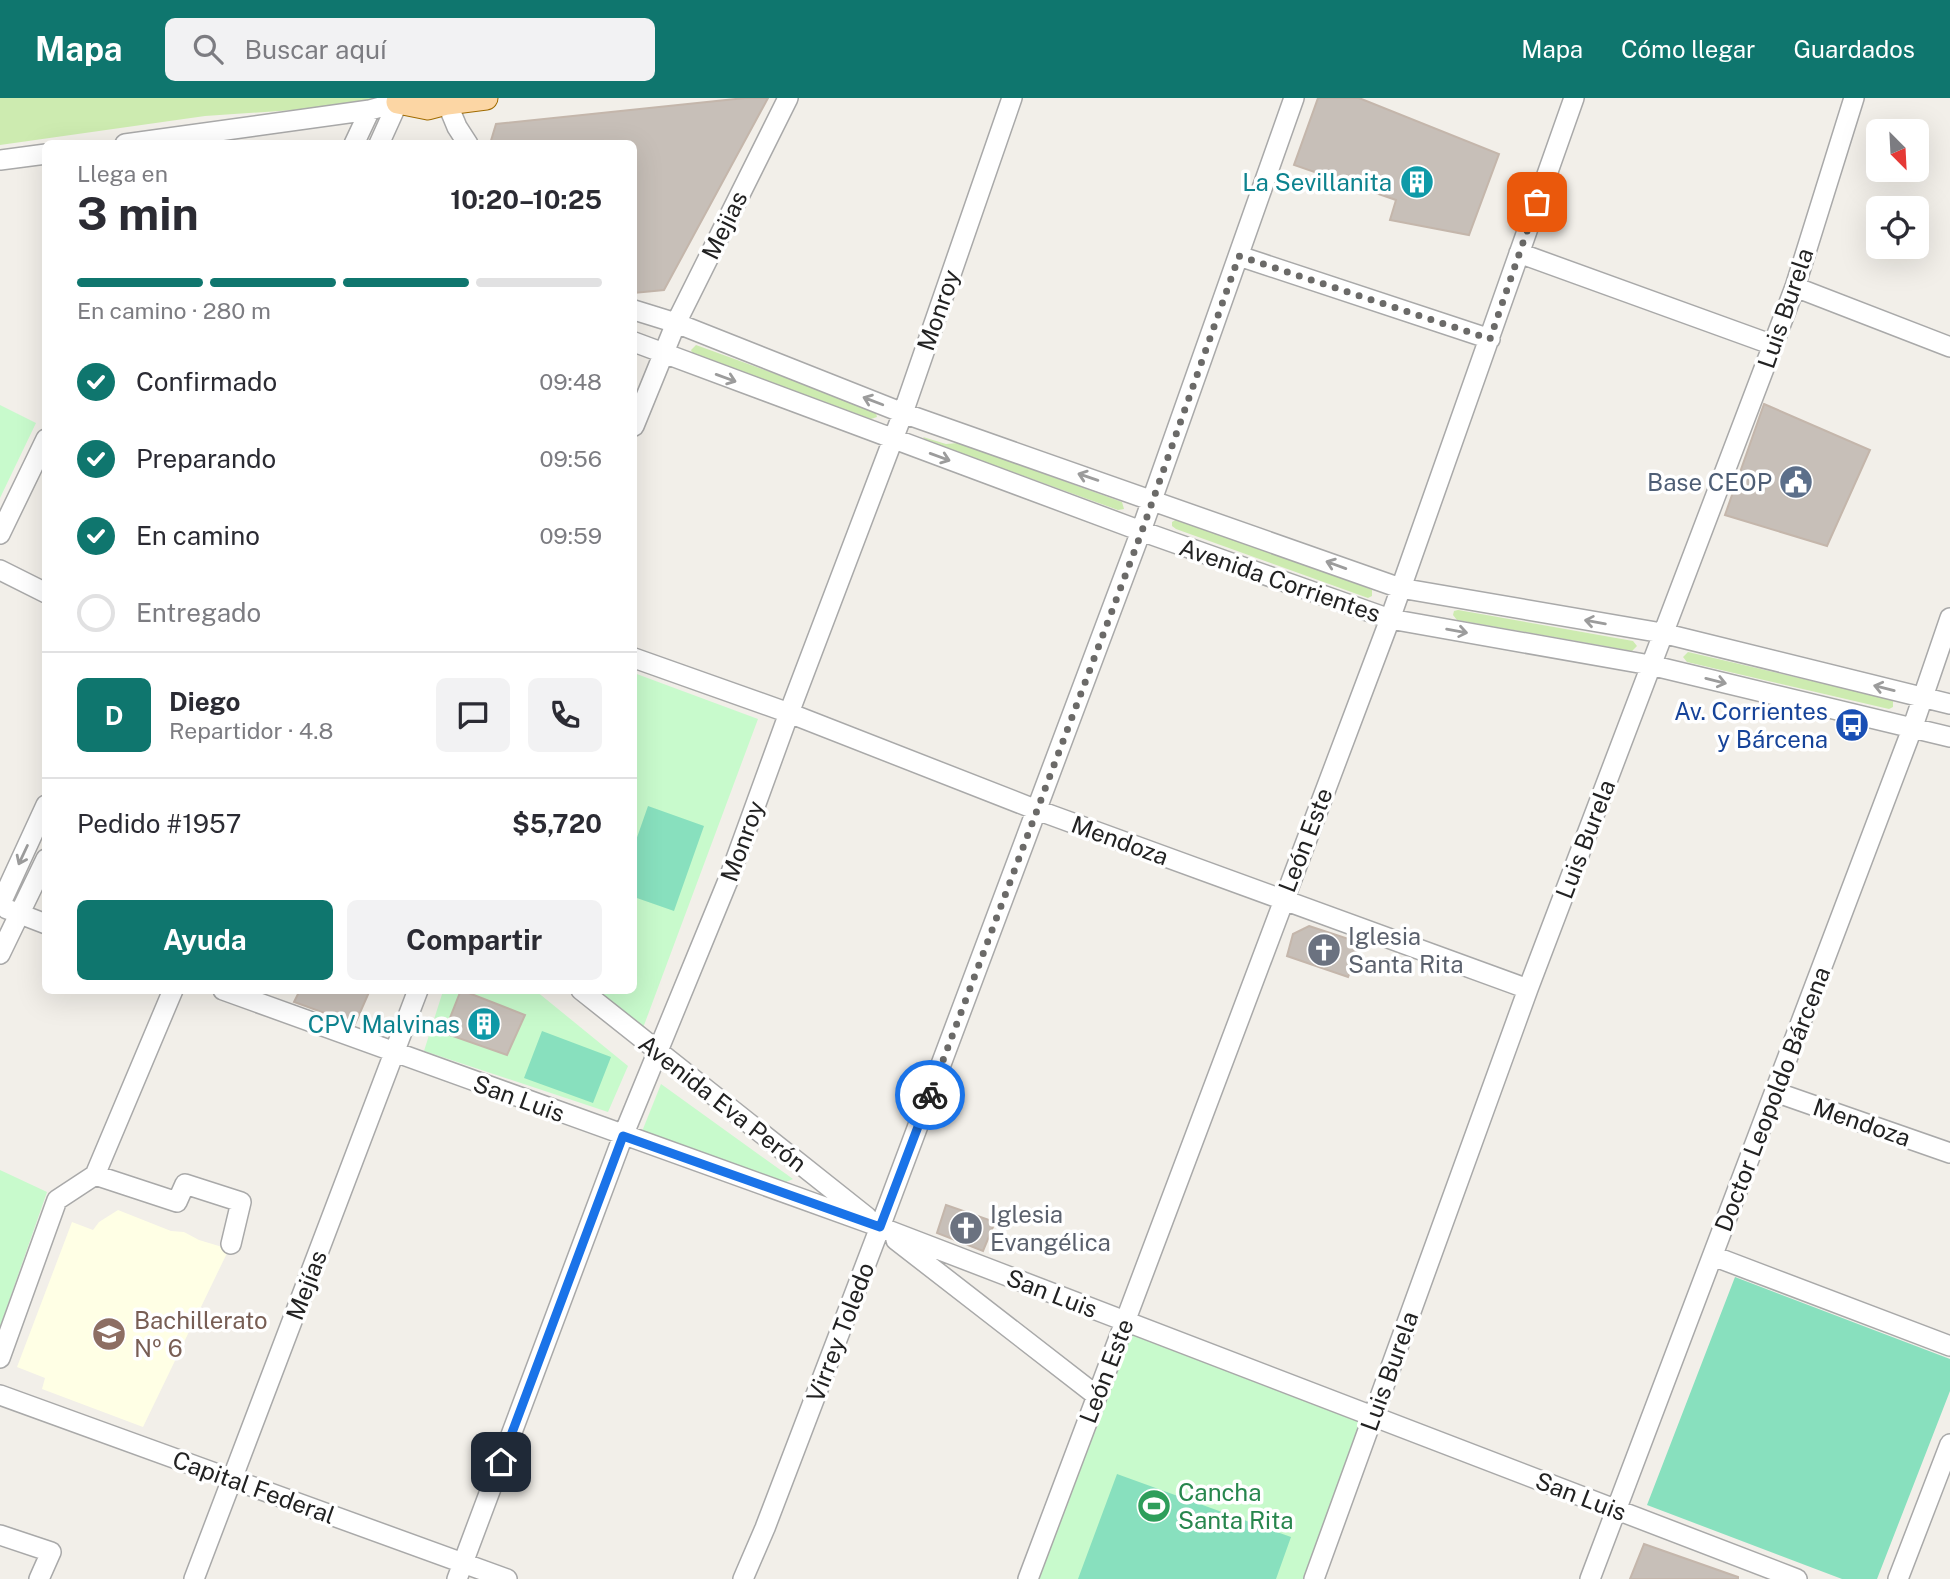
<!DOCTYPE html>
<html lang="es">
<meta charset="utf-8">
<style>
body{margin:0;font-family:"Public Sans",sans-serif;background:#f2f2f3;color:#2b2b33;height:100vh;display:flex;flex-direction:column;font-size:26px;white-space:nowrap}
*{box-sizing:border-box;margin:0}
p{font-size:23px;color:#7c7c81}
.icon{flex:none;width:38px;height:38px;fill:none;stroke:currentColor;stroke-width:2;stroke-linecap:round;stroke-linejoin:round}
.map{position:relative;flex:1;overflow:hidden}
.sheet{position:absolute;left:42px;top:42px;width:595px;height:854px;display:flex;flex-direction:column;background:#fff;border-radius:10px;box-shadow:0 7px 28px #0002}
.sheet>*{flex:none}
.needle{width:46px;rotate:156deg}
.buttons{position:absolute;left:1866px;top:21px;display:grid;gap:14px}
.buttons a{display:grid;place-items:center;width:63px;height:63px;border-radius:10px;background:#fff;box-shadow:0 7px 28px #0002;font-size:35px}
.pin{position:absolute;display:grid;place-items:center;width:60px;height:60px;color:#fff;margin:-30px;border-radius:14px;box-shadow:0 4px 10px #0006}
.courier{position:absolute;display:grid;place-items:center;width:70px;height:70px;margin:-35px;border:5px solid #1a73e8;border-radius:50%;background:#fff;color:#222;box-shadow:0 2px 9px #0007}
.headline em{font-style:normal;font-weight:700}
.headline div{display:flex;flex-direction:column-reverse}
.headline{display:flex;align-items:center;justify-content:space-between;height:119px;padding:0 35px}
h1{font-size:46px;font-weight:700;line-height:52px}
.bar{display:grid;grid-template-columns:repeat(4,1fr);gap:10px 7px;align-content:center;height:84px;padding:0 35px}
.bar i{height:9px;border-radius:5px;background:#e1e1e2}
.bar .active{background:#0f766e}
.bar p{grid-column:span 4}
.line{display:flex;align-items:center;gap:18px;padding:0 35px;border-top:2px solid #e1e1e2}
.line div{flex:1}
.round{display:grid;place-items:center;flex:none;width:74px;height:74px;border-radius:10px;background:#f2f2f3}
ol{padding:0 35px;list-style:none}
li{display:flex;align-items:center;gap:21px;height:77px}
li p{margin-inline-start:auto}
li .icon{padding:7px;border-radius:50%;background:#0f766e;color:#fff;stroke-width:4}
li:last-child{color:#7c7c81}
li i{width:38px;height:38px;border:4px solid #e1e1e2;border-radius:50%}
.button{display:flex;gap:14px;margin-top:auto;padding:14px 35px}
.button a{flex:1;height:80px;border-radius:10px;background:#0f766e;color:#fff;font-size:28px;font-weight:700;line-height:80px;text-align:center}
.button a+a{background:#f2f2f3;color:#2b2b33}
header{display:flex;align-items:center;gap:42px;box-sizing:border-box;height:98px;padding:0 35px;background:#0f766e;color:#fff}
header strong{font-size:33px}
nav{display:flex;gap:38px;margin-inline-start:auto;font-size:24px}
.search{width:490px;height:63px;background:#f2f2f3;display:flex;align-items:center;gap:18px;box-sizing:border-box;padding:0 24px;border-radius:10px;color:#7c7c81;font-size:26px}
.map>svg:first-child{display:block}
.education{fill:#ffffe5}
.grass{fill:#cdebb0}
.park{fill:#c8facc}
.pitch{fill:#88e0be}
.building{fill:#c7bfb8;stroke:#c4b6ab;stroke-width:2}
.lines{fill:none;stroke-linecap:round;stroke-linejoin:round}
.minor-casing{stroke:#a9a9a9;stroke-width:22}
.major-casing{stroke:#a06b00;stroke-width:25}
.minor{stroke:#fff;stroke-width:19}
.major{stroke:#fcd6a4;stroke-width:23}
.oneway{stroke:#9c9c9c}
.done{stroke:#6b6a68;stroke-width:7;stroke-dasharray:0 12.6}
.route{stroke:#1a73e8;stroke-width:9}
.labels{text-anchor:middle;dominant-baseline:central;stroke-width:7;stroke-linejoin:round;paint-order:stroke}
.culture-label{font-size:24px;fill:#0d838f;stroke:#fff;text-anchor:end}
.street-label{font-size:24px;fill:#222;stroke:#fff}
.service-label{font-size:24px;fill:#4e5e75;stroke:#fff;text-anchor:end}
.transit-label{font-size:24px;fill:#164399;stroke:#fff;text-anchor:end}
.worship-label{font-size:24px;fill:#5b616d;stroke:#fff;text-anchor:start}
.education-label{font-size:24px;fill:#785e54;stroke:#fff;text-anchor:start}
.leisure-label{font-size:24px;fill:#27864d;stroke:#fff;text-anchor:start}
</style>
<header>
<strong>Mapa</strong>
<div class="search"><svg class="icon" aria-label="search" viewBox="0 0 24 24"><circle cx="10" cy="10" r="6"/><path d="M15 15l6 6"/></svg>Buscar aquí</div>
<nav><a>Mapa</a><a>Cómo llegar</a><a>Guardados</a></nav>
</header>
<div class="map">
<svg width="1950" height="1481" viewBox="0 0 1950 1481">
<rect width="100%" height="100%" fill="#f2efe9"/>
<path class="education" d="M118,1112L171,1133L184,1134L199,1142L229,1151L143,1329L42,1291L45,1280L17,1269L72,1124L93,1132L99,1124Z"/>
<path class="grass" d="M0,0H388L323,10L205,18L0,47Z
M696,247L875,312L877,319L871,321L693,257L691,252Z
M923,339L946,346L958,345L1122,404L1124,411L1118,412L926,343Z
M1177,421L1368,490L1372,492V498L1368,500L1176,431L1172,428V424Z
M1458,512L1633,543L1637,548L1632,553L1457,522L1453,517L1454,513Z
M1688,554L1889,601L1893,603V609L1889,611L1687,564L1683,559Z"/>
<path class="park" d="M0,307L36,325L0,400Z
M634,575L758,621L643,930L598,893L634,892Z
M443,893H536L628,968L608,1014L424,953Z
M661,986L793,1081L786,1084L641,1036Z
M0,1072L47,1094L0,1229Z
M1132,1235L1364,1323L1303,1481H1039Z"/>
<path class="pitch" d="M648,708L704,728L674,813L634,799V748Z
M542,933L611,959L593,1005L524,980Z
M1735,1179L1950,1261V1293L1877,1481H1842L1647,1407Z
M1117,1376L1291,1439L1276,1481H1078Z"/>
<path class="building" d="M745,0H768L664,192L634,195V46H490L496,26Z
M1318,0H1359L1499,56L1469,137L1390,122L1396,102L1294,67Z
M1764,306L1870,352L1827,448L1725,417Z
M1309,828L1361,845L1348,879L1287,858L1293,836Z
M300,892H370L355,926L294,904Z
M461,892L525,917L507,957L444,935Z
M946,1107L995,1124L983,1153L937,1135Z
M1644,1446L1738,1479V1481H1630Z"/>
<g class="lines">
<g class="minor-casing">
<path id="minor" d="M445,0L457,29L468,46
M125,46L370,12L398,4
M354,46L370,12
M379,46L398,4
M0,62L46,56
M1519,155L1773,247
M1239,158L1490,241
M1795,189L1950,249
M634,212L676,225L903,315L1400,490L1662,535L1950,606
M634,244L1141,433L1390,521L1650,567L1950,639
M634,328L676,225L788,0
M0,436L46,341
M0,472L46,495
M634,560L789,615L1037,712L1528,891
M0,807L46,707
M7,811L46,826
M0,856L46,761
M223,892L880,1129L1797,1481
M581,892L867,1119
M1775,994L1950,1055
M95,1077L177,1104L185,1086L241,1104L231,1146
M896,1142L1097,1298
M1713,1158L1950,1248
M0,1260L57,1102L95,1077L173,892
M0,1297L507,1481
M0,1437L51,1454L39,1481
M194,1481L418,892
M457,1481L623,1038L729,780L789,615L903,315L1012,0
M743,1481L765,1430L880,1129L1141,433L1294,0
M1028,1481L1390,521L1574,0
M1314,1481L1528,891L1795,189L1854,0
M1590,1481L1912,631L1950,520
M1898,1481L1950,1346"/>
</g>
<g class="major-casing">
<path id="major" d="M398,4L428,10L447,5L486,0"/>
</g>
<use href="#minor" class="minor"/>
<use href="#major" class="major"/>
</g>
<defs><path id="oneway-shaft" d="M-6 0H5M1.5-3L5.5 0L1.5 3" fill="none" stroke-width="1.6" stroke-linecap="round" stroke-linejoin="round" transform="scale(1.75)"/></defs>
<g class="oneway">
<use href="#oneway-shaft" transform="translate(726 280) rotate(20)"/>
<use href="#oneway-shaft" transform="translate(873 303) rotate(-159)"/>
<use href="#oneway-shaft" transform="translate(940 359) rotate(20)"/>
<use href="#oneway-shaft" transform="translate(1088 379) rotate(-161)"/>
<use href="#oneway-shaft" transform="translate(1336 467) rotate(-160)"/>
<use href="#oneway-shaft" transform="translate(1595 524) rotate(-170)"/>
<use href="#oneway-shaft" transform="translate(1457 533) rotate(10)"/>
<use href="#oneway-shaft" transform="translate(1716 583) rotate(14)"/>
<use href="#oneway-shaft" transform="translate(1884 590) rotate(-166)"/>
<use href="#oneway-shaft" transform="translate(23 757) rotate(115)"/>
</g>
<g class="lines">
<path class="done" d="M930,997L1142,433L1239,158L1490,241L1537,104"/>
<path class="route" d="M501,1364L623,1038L880,1129L930,997"/>
</g>
<defs>
<g id="building-disc" transform="scale(1.75)"><circle r="9.5" fill="#0f9aa8" stroke="#fff"/><path d="M-4-6H4V6H1V3H-1V6H-4ZM-2.5-4.3h1.7v1.8h-1.7ZM.8-4.3h1.7v1.8H.8ZM-2.5-1h1.7V.8h-1.7ZM.8-1h1.7V.8H.8Z" fill="#fff"/></g>
<g id="civic-disc" transform="scale(1.75)"><circle r="9.5" fill="#5c6f8a" stroke="#fff"/><path d="M-.6-6.5H3V-4.5H.6V-3L4-1V1h2V6H-6V1h2V-1L-.6-3ZM-1.2 2.5V6h2.4V2.5Z" fill="#fff"/></g>
<g id="bus-disc" transform="scale(1.75)"><circle r="9.5" fill="#1a4fb4" stroke="#fff"/><path d="M-5-6H5V4H4V6H2V4H-2V6H-4V4H-5ZM-3.5-4V0h7V-4ZM-3.5 1.2v1.5H-2V1.2ZM2 1.2v1.5H3.5V1.2Z" fill="#fff"/></g>
<g id="church-disc" transform="scale(1.75)"><circle r="9.5" fill="#6b7280" stroke="#fff"/><path d="M-1.2-6h2.4v3.5h3.3v2.4h-3.3V6h-2.4V-.1h-3.3v-2.4h3.3Z" fill="#fff"/></g>
<g id="school-disc" transform="scale(1.75)"><circle r="9.5" fill="#8d6e63" stroke="#fff"/><path d="M0-5L7-2L0 1L-7-2ZM-4 1L0 2.5L4 1V4Q0 6-4 4Z" fill="#fff"/></g>
<g id="stadium-disc" transform="scale(1.75)"><circle r="9.5" fill="#2e9e5b" stroke="#fff"/><path d="M0-5a6.5 5 0 1 0 0 10a6.5 5 0 1 0 0-10ZM-3.5-1.8h7v3.6h-7Z" fill="#fff"/></g>
</defs>
<g fill-rule="evenodd">
<use href="#building-disc" x="1417" y="84"/>
<use href="#civic-disc" x="1796" y="384"/>
<use href="#bus-disc" x="1852" y="627"/>
<use href="#church-disc" x="1324" y="852"/>
<use href="#building-disc" x="484" y="926"/>
<use href="#church-disc" x="966" y="1130"/>
<use href="#school-disc" x="109" y="1236"/>
<use href="#stadium-disc" x="1154" y="1408"/>
</g>
<g class="labels">
<g class="culture-label">
<text x="1392" y="84">La Sevillanita</text>
<text x="460" y="926">CPV Malvinas</text>
</g>
<g class="street-label">
<text transform="translate(724 127) rotate(-64)">Mejias</text>
<text transform="translate(1785 210) rotate(-71)">Luis Burela</text>
<text transform="translate(938 212) rotate(-71)">Monroy</text>
<text transform="translate(1280 482) rotate(19)">Avenida Corrientes</text>
<text transform="translate(1585 741) rotate(-69)">Luis Burela</text>
<text transform="translate(1120 742) rotate(20)">Mendoza</text>
<text transform="translate(1305 742) rotate(-69)">León Este</text>
<text transform="translate(742 743) rotate(-70)">Monroy</text>
<text transform="translate(519 1000) rotate(20)">San Luis</text>
<text transform="translate(1772 1001) rotate(-69)">Doctor Leopoldo Bárcena</text>
<text transform="translate(723 1005) rotate(38)">Avenida Eva Perón</text>
<text transform="translate(1862 1024) rotate(19)">Mendoza</text>
<text transform="translate(306 1187) rotate(-69)">Mejías</text>
<text transform="translate(1052 1195) rotate(21)">San Luis</text>
<text transform="translate(840 1234) rotate(-69)">Virrey Toledo</text>
<text transform="translate(1106 1273) rotate(-69)">León Este</text>
<text transform="translate(1389 1273) rotate(-70)">Luis Burela</text>
<text transform="translate(254 1389) rotate(20)">Capital Federal</text>
<text transform="translate(1581 1398) rotate(21)">San Luis</text>
</g>
<g class="service-label">
<text x="1772" y="384">Base CEOP</text>
</g>
<g class="transit-label">
<text x="1828" y="613">Av. Corrientes<tspan x="1828" dy="28">y Bárcena</tspan></text>
</g>
<g class="worship-label">
<text x="1348" y="838">Iglesia<tspan x="1348" dy="28">Santa Rita</tspan></text>
<text x="990" y="1116">Iglesia<tspan x="990" dy="28">Evangélica</tspan></text>
</g>
<g class="education-label">
<text x="134" y="1222">Bachillerato<tspan x="134" dy="28">Nº 6</tspan></text>
</g>
<g class="leisure-label">
<text x="1178" y="1394">Cancha<tspan x="1178" dy="28">Santa Rita</tspan></text>
</g>
</g>
</svg>
<div class="buttons">
<a><svg class="needle" viewBox="-14 -14 28 28"><path d="M0-13l5 13h-10z" fill="#e53935"/><path d="M0 13l5-13h-10z" fill="#7c7c81"/></svg></a>
<a><svg class="icon" aria-label="locate" viewBox="0 0 24 24"><circle cx="12" cy="12" r="6"/><path d="M12 2v4M12 18v4M2 12h4M18 12h4"/></svg></a>
</div>
<div class="pin" style="left:1537px;top:104px;background:#ea580c"><svg class="icon" aria-label="bag" viewBox="0 0 24 24"><path d="M5 8h14l-1 12H6zM9 8a3 3 0 0 1 6 0"/></svg></div>
<div class="pin" style="left:501px;top:1364px;background:#1f2937"><svg class="icon" aria-label="home" viewBox="0 0 24 24"><path d="M3 11l9-7 9 7M6 9v11h12V9"/></svg></div>
<div class="courier" style="left:930px;top:997px"><svg class="icon" aria-label="bike" viewBox="0 0 24 24"><circle cx="6" cy="16" r="4"/><circle cx="18" cy="16" r="4"/><path d="M6 16l4-8h5l3 8M10 8l3 8H6M13 5h3"/></svg></div>
<section class="sheet">
<div class="headline"><div><h1>3 min</h1><p>Llega en</p></div><em>10:20–10:25</em></div>
<div class="bar"><i class="active"></i><i class="active"></i><i class="active"></i><i></i><p>En camino · 280 m</p></div>
<ol>
<li><svg class="icon" aria-label="check" viewBox="0 0 24 24"><path d="M5 12l5 5 9-10"/></svg>Confirmado<p>09:48</p></li>
<li><svg class="icon" aria-label="check" viewBox="0 0 24 24"><path d="M5 12l5 5 9-10"/></svg>Preparando<p>09:56</p></li>
<li><svg class="icon" aria-label="check" viewBox="0 0 24 24"><path d="M5 12l5 5 9-10"/></svg>En camino<p>09:59</p></li>
<li><i></i>Entregado</li>
</ol>
<div class="line" style="height:126px"><b class="round" style="background:#0f766e;color:#fff">D</b><div><b>Diego</b><p>Repartidor · 4.8</p></div><a class="round"><svg class="icon" aria-label="chat" viewBox="0 0 24 24"><path d="M4 5h16v11H9l-5 4z"/></svg></a><a class="round"><svg class="icon" aria-label="phone" viewBox="0 0 24 24"><path d="M5 4h4l2 5-3 2q2 4 5 5l2-3 5 2v4C11 20 4 13 5 4z"/></svg></a></div>
<div class="line" style="height:91px"><div>Pedido #1957</div><b>$5,720</b></div>
<div class="button"><a>Ayuda</a><a>Compartir</a></div>
</section>
</div>
